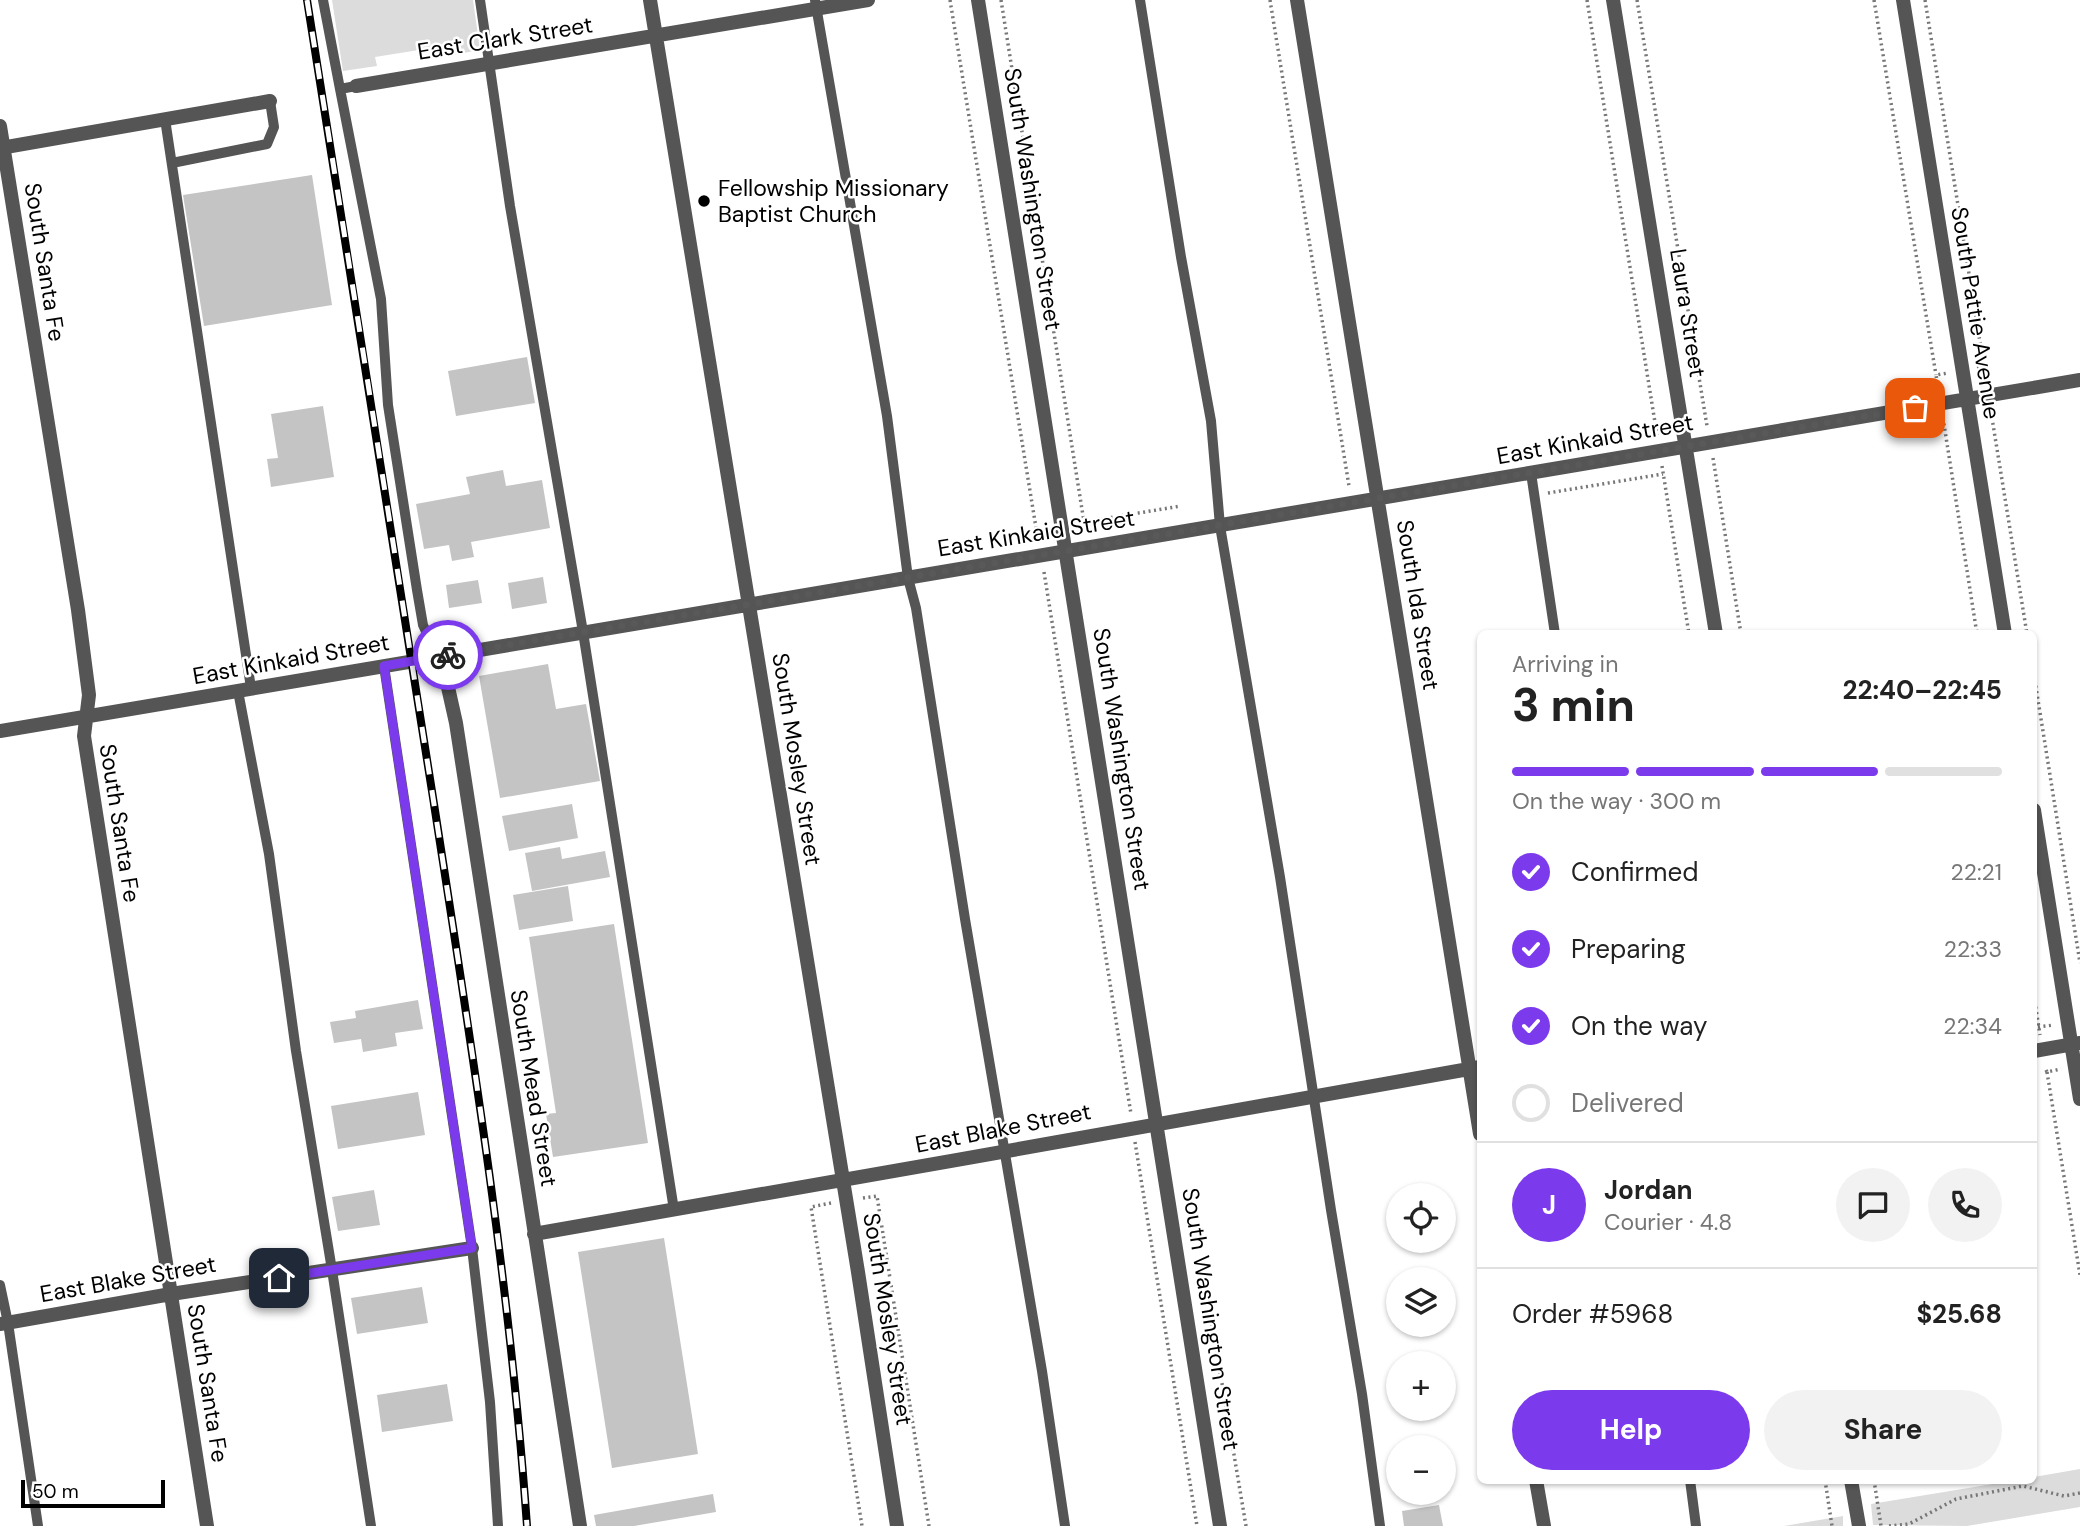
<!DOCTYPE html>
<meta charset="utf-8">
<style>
body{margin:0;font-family:"DM Sans",sans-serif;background:#f2f2f2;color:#222;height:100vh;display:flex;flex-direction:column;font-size:26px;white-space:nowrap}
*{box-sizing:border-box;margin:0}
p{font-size:23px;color:#767676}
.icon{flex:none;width:38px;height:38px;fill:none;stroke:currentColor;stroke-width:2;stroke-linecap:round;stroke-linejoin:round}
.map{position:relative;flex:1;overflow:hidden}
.sheet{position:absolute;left:1477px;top:630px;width:560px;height:854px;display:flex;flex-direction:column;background:#fff;border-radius:10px;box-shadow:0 2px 5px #0004}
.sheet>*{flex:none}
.fabs{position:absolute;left:1386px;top:1183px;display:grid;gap:14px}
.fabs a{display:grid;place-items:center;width:70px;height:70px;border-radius:50%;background:#fff;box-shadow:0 2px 5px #0004;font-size:35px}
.scale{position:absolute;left:21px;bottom:18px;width:144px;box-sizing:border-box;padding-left:7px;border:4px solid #000;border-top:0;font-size:19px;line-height:24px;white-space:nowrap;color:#000;-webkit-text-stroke:5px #fff;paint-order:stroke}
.pin{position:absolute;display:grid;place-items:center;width:60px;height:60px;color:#fff;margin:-30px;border-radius:14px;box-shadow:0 4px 10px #0006}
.courier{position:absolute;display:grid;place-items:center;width:70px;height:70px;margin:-35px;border:5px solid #7c3aed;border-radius:50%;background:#fff;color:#222;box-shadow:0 2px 9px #0007}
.head em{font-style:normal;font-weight:700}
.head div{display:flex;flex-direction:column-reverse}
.head{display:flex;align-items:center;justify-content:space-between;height:119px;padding:0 35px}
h1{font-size:46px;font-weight:700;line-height:52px}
.bar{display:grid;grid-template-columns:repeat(4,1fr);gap:10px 7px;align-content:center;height:84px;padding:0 35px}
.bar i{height:9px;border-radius:5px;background:#e0e0e0}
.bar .active{background:#7c3aed}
.bar p{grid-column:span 4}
.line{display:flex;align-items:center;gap:18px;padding:0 35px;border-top:2px solid #e0e0e0}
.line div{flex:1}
.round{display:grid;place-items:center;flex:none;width:74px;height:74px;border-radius:37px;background:#f2f2f2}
ol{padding:0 35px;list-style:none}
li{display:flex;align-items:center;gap:21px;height:77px}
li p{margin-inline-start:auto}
li .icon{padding:7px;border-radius:50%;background:#7c3aed;color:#fff;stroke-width:4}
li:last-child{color:#767676}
li i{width:38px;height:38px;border:4px solid #e0e0e0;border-radius:50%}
.primary-button{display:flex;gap:14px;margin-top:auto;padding:14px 35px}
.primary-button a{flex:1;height:80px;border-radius:42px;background:#7c3aed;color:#fff;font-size:28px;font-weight:700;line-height:80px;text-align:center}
.primary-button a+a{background:#f2f2f2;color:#222}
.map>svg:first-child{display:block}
.green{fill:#dcdcdc}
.building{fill:#c4c4c4}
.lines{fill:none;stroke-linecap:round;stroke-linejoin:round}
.path{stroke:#777;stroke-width:3.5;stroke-dasharray:2 3.5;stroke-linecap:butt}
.service{stroke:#555;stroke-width:10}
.minor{stroke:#555;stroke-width:14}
.tertiary{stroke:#555;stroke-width:14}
.rail-casing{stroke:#000;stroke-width:8}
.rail{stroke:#fff;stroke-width:5;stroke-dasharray:16;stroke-linecap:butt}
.done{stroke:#595959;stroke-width:7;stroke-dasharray:0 12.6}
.route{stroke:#7c3aed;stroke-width:9}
.poi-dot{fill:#000;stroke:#fff;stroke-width:2.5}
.labels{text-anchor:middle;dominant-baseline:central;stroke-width:5;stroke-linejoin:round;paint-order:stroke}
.street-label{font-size:23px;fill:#000;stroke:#fff}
.poi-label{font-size:23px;fill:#000;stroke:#fff;text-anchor:start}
</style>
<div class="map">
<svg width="2080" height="1526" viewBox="0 0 2080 1526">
<rect width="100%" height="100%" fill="#fff"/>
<path class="green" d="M332,0H473L480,50L447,56L444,46L375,57L377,66L343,71Z
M2080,1469V1507L1967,1526L1873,1525L1871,1504L2011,1481L2034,1480V1477Z
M1843,1516V1526H1784Z"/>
<path class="building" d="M312,175L332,305L204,326L183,195Z
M527,357L535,403L456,416L448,371Z
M323,406L334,477L271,487L267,459L278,458L271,414Z
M503,470L506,486L542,480L550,528L471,542L474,557L452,561L449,545L424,549L416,504L470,494L466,477Z
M543,577L547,603L512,609L508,583Z
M478,580L482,603L449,608L446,585Z
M548,664L556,709L586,704L600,781L500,798L479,676Z
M572,804L578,838L509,851L502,816Z
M560,847L562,859L605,851L610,877L532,891L525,853Z
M568,886L573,921L519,930L513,895Z
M614,924L648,1143L553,1157L546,1114L556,1113L529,937Z
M418,1000L423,1029L395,1033L397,1046L363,1052L361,1039L334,1043L330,1022L356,1018L355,1011Z
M418,1092L425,1135L338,1149L331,1106Z
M374,1190L380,1225L338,1231L332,1197Z
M664,1238L698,1454L612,1468L578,1252Z
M422,1287L428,1323L357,1334L351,1298Z
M447,1384L453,1421L382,1432L377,1395Z
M713,1494L716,1512L634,1526H596L594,1515Z
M1439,1505L1443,1526H1404L1402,1511Z"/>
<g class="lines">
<path class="path" d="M950,0L1038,540
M1001,0L1084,522L1181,506
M1270,0L1349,486
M1587,0L1657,435
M1637,0L1707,426
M1874,0L1936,375
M1925,0L1984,367
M1977,368L1984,367L1986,380
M1938,389L1936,375L1948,373
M1991,412L2027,634
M1943,418L1977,634
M1713,458L1741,634
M1662,466L1689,634
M1548,493L1663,474
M1044,572L1131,1114
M2034,675L2080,963
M2034,996L2040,1035
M2038,1027L2054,1025
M2046,1070L2047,1072L2061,1069
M2047,1072L2080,1275
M1135,1142L1197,1526
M863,1198L877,1196L929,1526
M831,1203L811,1207L862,1526
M1211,1318L1246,1526
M1825,1480L1832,1526
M1874,1480L1881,1526
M1889,1526L1909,1524L1956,1499L2023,1486L2064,1496L2080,1493"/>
<path class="service" d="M323,0L340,89L356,86
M480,0L510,206L583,632L674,1210
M815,0L887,416L908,578L916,608L965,919L1042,1371L1065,1526
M1140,0L1181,257L1211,421L1220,526L1280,877L1331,1210L1362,1394L1380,1526
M340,89L381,299L388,405L417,590L423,625L429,638L441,656
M165,119L251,688
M172,163L267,144L274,127L270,101
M1531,473L1555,634
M384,666L472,1248L490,1402L498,1526
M238,691L269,854L296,1051L332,1270L371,1526
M0,1285L8,1323L38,1526
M1690,1480L1696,1526"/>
<path class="minor" d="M650,0L858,1272L897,1526
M1297,0L1480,1134
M1613,0L1716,634
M1903,0L2005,634
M356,86L868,0
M0,126L78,610L89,695L84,736L207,1526
M0,148L270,101
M441,656L456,723L580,1526
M0,731L2080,380
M2034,810L2080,1099
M2034,1051L2080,1043
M534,1234C850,1181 1164,1121 1480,1067
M0,1324L171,1294L472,1248
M1536,1480L1544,1526
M1851,1480L1859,1526"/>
<path class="tertiary" d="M978,0L1220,1526"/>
<g class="rail-casing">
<path id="rail" d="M307,0C350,268 392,536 434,804C471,1044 510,1284 527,1526"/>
</g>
<use href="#rail" class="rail"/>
</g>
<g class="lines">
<path class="done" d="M448,655L1915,408"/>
<path class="route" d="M279,1278L472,1248L384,666L448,655"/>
</g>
<circle class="poi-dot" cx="704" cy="201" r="7"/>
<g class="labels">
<g class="street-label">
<text transform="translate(505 38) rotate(-9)">East Clark Street</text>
<text transform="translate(1033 199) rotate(81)">South Washington Street</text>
<text transform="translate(45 262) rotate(81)">South Santa Fe</text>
<text transform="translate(1688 313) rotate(81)">Laura Street</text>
<text transform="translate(1976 313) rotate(81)">South Pattie Avenue</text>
<text transform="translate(1595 439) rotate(-10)">East Kinkaid Street</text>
<text transform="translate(1036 533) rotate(-9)">East Kinkaid Street</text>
<text transform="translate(1418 605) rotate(81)">South Ida Street</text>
<text transform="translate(291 659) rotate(-10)">East Kinkaid Street</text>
<text transform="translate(797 759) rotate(81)">South Mosley Street</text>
<text transform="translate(1122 759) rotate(81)">South Washington Street</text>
<text transform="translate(120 823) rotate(81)">South Santa Fe</text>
<text transform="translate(534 1088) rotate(81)">South Mead Street</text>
<text transform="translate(1003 1128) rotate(-11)">East Blake Street</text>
<text transform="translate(128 1279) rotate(-10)">East Blake Street</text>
<text transform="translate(888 1319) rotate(81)">South Mosley Street</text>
<text transform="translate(1211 1319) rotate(81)">South Washington Street</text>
<text transform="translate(208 1383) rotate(81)">South Santa Fe</text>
</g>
<g class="poi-label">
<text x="718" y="188">Fellowship Missionary<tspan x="718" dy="26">Baptist Church</tspan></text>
</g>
</g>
</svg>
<div class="fabs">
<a><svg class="icon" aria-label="locate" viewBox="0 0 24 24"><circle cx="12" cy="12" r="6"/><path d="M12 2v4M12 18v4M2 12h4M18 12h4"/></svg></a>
<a><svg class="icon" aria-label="layers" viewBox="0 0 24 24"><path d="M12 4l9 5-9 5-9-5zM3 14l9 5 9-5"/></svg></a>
<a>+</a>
<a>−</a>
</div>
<div class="scale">50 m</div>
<div class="pin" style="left:1915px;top:408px;background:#ea580c"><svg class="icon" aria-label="bag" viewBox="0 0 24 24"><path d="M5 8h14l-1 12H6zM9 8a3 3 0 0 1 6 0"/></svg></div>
<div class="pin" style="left:279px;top:1278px;background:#1f2937"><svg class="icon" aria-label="home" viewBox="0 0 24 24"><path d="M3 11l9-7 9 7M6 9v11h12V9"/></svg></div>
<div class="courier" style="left:448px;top:655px"><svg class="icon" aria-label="bike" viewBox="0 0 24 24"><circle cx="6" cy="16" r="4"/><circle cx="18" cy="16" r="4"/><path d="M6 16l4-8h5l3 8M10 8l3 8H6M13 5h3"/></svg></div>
<section class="sheet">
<div class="head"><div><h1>3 min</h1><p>Arriving in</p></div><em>22:40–22:45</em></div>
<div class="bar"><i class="active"></i><i class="active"></i><i class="active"></i><i></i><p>On the way · 300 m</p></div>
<ol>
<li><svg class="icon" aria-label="check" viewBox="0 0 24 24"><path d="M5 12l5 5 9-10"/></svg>Confirmed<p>22:21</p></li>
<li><svg class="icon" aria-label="check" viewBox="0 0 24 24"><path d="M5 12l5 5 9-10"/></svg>Preparing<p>22:33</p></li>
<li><svg class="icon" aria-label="check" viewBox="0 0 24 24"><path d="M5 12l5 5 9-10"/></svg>On the way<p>22:34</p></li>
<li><i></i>Delivered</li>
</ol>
<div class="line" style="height:126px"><b class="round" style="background:#7c3aed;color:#fff">J</b><div><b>Jordan</b><p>Courier · 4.8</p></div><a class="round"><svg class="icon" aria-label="chat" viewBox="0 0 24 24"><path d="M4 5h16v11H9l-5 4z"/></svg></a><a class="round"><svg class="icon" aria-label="phone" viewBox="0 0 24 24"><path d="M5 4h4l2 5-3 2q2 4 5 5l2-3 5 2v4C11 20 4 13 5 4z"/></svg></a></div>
<div class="line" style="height:91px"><div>Order #5968</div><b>$25.68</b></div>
<div class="primary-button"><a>Help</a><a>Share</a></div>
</section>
</div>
